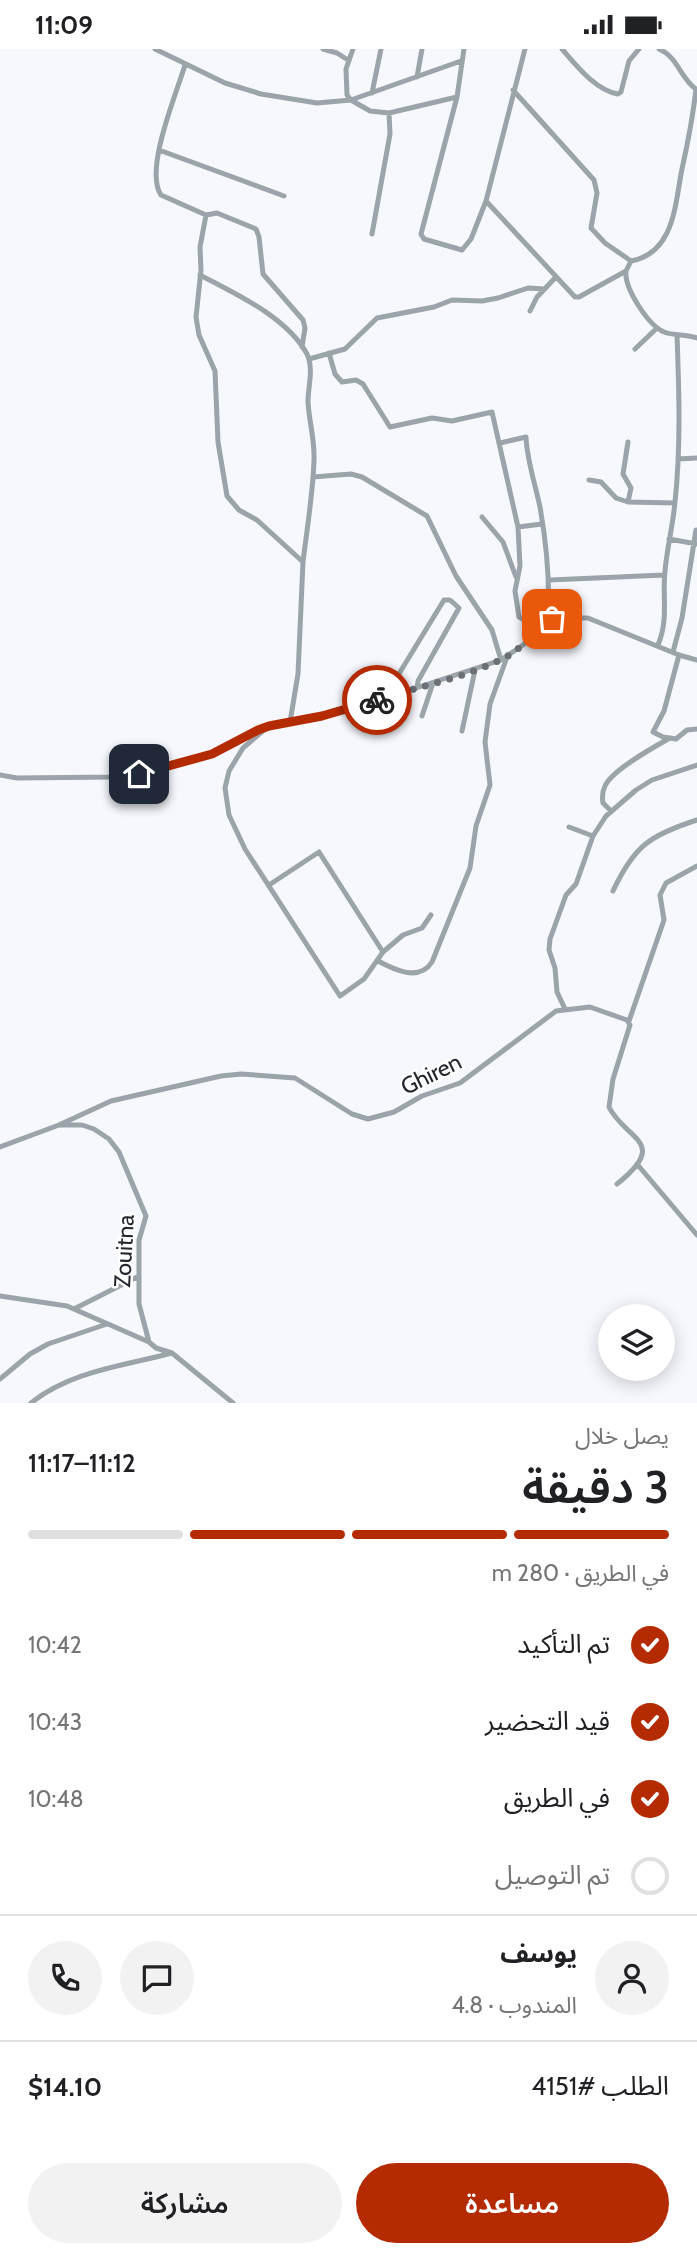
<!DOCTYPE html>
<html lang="ar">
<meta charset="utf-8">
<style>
body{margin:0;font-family:Cabin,"Noto Sans Arabic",sans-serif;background:#f2f2f2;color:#202124;direction:rtl;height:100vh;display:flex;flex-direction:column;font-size:26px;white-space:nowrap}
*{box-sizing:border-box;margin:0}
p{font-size:23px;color:#757577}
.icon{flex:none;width:38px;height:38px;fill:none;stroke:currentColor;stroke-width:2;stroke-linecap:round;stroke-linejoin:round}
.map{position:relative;height:1354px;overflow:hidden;direction:ltr}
.details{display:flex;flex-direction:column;background:#fff;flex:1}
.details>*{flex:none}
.tools{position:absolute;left:598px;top:1255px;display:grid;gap:14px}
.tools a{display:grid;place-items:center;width:77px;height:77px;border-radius:50%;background:#fff;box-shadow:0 4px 18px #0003;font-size:35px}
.pin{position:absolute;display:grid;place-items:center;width:60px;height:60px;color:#fff;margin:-30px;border-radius:14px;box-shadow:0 4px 10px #0006}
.courier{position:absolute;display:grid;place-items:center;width:70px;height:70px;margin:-35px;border:5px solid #b52b01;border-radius:50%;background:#fff;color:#222;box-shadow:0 2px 9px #0007}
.headline em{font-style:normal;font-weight:600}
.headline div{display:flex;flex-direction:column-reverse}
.headline{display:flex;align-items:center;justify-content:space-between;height:119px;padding:0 28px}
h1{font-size:46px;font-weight:600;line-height:52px}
.bar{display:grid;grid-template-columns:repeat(4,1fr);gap:10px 7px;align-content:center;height:84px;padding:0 28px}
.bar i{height:9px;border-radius:5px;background:#e0e0e0}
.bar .active{background:#b52b01}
.bar p{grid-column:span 4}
.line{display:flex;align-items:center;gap:18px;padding:0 28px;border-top:2px solid #e0e0e0}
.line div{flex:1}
.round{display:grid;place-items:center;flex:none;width:74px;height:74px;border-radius:37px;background:#f2f2f2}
ol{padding:0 28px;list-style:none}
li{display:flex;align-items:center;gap:21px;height:77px}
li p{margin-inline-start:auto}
li .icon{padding:7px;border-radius:50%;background:#b52b01;color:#fff;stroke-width:4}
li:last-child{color:#757577}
li i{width:38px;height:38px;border:4px solid #e0e0e0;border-radius:50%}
.cta{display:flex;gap:14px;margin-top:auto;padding:14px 28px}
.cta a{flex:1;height:80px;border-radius:42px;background:#b52b01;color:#fff;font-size:28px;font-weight:600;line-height:80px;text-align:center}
.cta a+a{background:#f2f2f2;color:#202124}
.status{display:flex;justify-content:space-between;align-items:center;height:49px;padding:0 35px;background:#fff;direction:ltr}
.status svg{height:19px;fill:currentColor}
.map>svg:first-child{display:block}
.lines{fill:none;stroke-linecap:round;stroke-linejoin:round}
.street{stroke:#9aa4aa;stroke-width:5}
.done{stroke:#6c7076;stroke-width:7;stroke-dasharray:0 12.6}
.route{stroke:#b52b01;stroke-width:9}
.labels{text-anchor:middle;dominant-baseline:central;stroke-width:5;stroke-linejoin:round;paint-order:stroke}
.street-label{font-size:23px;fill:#22262e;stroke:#fff}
</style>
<div class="status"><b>11:09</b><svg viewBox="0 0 49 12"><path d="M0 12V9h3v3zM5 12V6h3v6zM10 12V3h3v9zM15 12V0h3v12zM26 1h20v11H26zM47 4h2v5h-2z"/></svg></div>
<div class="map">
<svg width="697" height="1354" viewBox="0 0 697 1354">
<rect width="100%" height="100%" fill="#f6f8fd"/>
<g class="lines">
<path class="street" d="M155,0L225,34L261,45L317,54L351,51L461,12
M323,0L337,4L348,11
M353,0L346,20L347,46L351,51L370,62L389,64L457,48
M464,0L457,48L421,185L424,190L462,201L471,190L486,152L525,0
M562,0C576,16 595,41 618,45L621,43L629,12L639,0
M659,0C678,8 680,29 696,40
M185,16C176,46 144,121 161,146L206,166L200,198L201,221L196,268L199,286L215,322L218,393L227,447L239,461L257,471L303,513L298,625L290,673
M417,28L422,0
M513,41L594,131L597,144L591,179L605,194L631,212C675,204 675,154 682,120C688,93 693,67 696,40
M372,44L381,0
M159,101L284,147
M486,152L575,248H579L626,222L631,212
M206,166L217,164L256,180L259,188L263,225L303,271L305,279L302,298
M372,185L390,85L389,64
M626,222C624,239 648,276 664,283C674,287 686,285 697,289
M200,226C236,245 287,268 307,305C314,320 308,337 308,353C309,372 315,392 314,411C313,445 307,479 303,513
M530,262L537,248L555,229
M635,300L657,279
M329,304L335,325L342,333L356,331L363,335L390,378L432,369L452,372L492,363L518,478
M309,310L345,300L377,269L434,258L452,251L482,252L498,249L528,239L544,240
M500,394L526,388C527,412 535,434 540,458C547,497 550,533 548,572
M678,410L697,409
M313,428L351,425L362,428L427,467L456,527L492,581L501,611
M589,431L601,433L616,449L628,453L675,454
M628,453L631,439L623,425L628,393
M482,468L503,493L516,528
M669,490L697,495
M550,531L664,526
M539,579L519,568L515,542L520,517L518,478L542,475
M658,596C669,569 662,549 665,522C667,499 673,476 675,453C681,397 679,341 677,286
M673,603L682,569L696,481
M679,606L664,662L653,683L663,688L676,690L687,681L697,680
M394,645V634L397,628L444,551H450L459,559L418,632L417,639
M422,667L433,634
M264,681L243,699L229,722L225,739L229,766L245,800L340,947L364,930L383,903L403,886L422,879L431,866
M462,682L475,621
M0,726L17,729L113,728L139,725L185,713L221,701L258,681L355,659L501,611L523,596L545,574L560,569H588L679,606L697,611
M611,762L603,754C602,748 602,743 605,737C612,721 654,698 670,689
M569,778L593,787
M269,836L319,803L383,903
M613,842C634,797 650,786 697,771
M378,912C395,921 419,933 432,913L470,819L476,777L490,736L485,693L490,655L507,608
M565,960L557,943L555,919L549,901L550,890L566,846L576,835L593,787L606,767L636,741L652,731L697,716
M629,972L664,871L660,846L666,834L697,817
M59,1076L111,1052L221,1027L241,1025L295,1029L352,1065L368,1070L394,1063L422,1047L460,1034L556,962L590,958L627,971L630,976L613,1030L609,1058C625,1091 671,1092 617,1135
M0,1098L59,1076H82L94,1080L109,1090L119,1103L146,1167L139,1191V1255L149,1293L156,1299L172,1304L233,1354
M637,1115L697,1186
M0,1247L67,1257L149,1293
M74,1260L139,1227
M0,1330L30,1305L48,1295L107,1275
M31,1354C71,1322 123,1317 172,1304"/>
</g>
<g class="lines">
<path class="done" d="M377,651C419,637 466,629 506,608C524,599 534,579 552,570"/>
<path class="route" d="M139,725L212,705L258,681L269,677L322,667L377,651"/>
</g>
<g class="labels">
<g class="street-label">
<text transform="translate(431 1025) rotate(-26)">Ghiren</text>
<text transform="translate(124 1202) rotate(-87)">Zouitna</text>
</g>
</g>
</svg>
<div class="tools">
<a><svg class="icon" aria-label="layers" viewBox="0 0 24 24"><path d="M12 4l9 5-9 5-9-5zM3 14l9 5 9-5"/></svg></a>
</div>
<div class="pin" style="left:552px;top:570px;background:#ea580c"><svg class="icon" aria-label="bag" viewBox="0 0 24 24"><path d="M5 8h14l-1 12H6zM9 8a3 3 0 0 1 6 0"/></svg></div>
<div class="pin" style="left:139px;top:725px;background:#1f2937"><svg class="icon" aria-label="home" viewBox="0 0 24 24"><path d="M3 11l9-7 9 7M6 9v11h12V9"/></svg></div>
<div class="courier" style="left:377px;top:651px"><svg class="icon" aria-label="bike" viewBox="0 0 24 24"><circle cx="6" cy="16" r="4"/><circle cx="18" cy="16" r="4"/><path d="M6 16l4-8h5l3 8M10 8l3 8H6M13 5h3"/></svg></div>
</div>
<section class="details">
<div class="headline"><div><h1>3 دقيقة</h1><p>يصل خلال</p></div><em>11:12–11:17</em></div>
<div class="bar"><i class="active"></i><i class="active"></i><i class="active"></i><i></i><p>في الطريق · 280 m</p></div>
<ol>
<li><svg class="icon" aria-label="check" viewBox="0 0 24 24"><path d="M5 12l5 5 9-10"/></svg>تم التأكيد<p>10:42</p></li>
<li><svg class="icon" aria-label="check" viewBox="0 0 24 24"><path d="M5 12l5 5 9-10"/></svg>قيد التحضير<p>10:43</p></li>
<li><svg class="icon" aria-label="check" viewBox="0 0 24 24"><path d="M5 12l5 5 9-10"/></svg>في الطريق<p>10:48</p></li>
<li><i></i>تم التوصيل</li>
</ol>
<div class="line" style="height:126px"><a class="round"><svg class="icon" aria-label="person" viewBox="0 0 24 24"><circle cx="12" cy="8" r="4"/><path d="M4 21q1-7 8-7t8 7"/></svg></a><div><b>يوسف</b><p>المندوب · 4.8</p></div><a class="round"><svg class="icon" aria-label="chat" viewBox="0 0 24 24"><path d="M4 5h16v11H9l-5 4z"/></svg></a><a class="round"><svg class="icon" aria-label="phone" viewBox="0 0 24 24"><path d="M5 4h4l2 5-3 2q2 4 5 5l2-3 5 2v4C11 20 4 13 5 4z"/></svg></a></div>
<div class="line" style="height:91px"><div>الطلب #4151</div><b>$14.10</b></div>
<div class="cta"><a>مساعدة</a><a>مشاركة</a></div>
</section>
